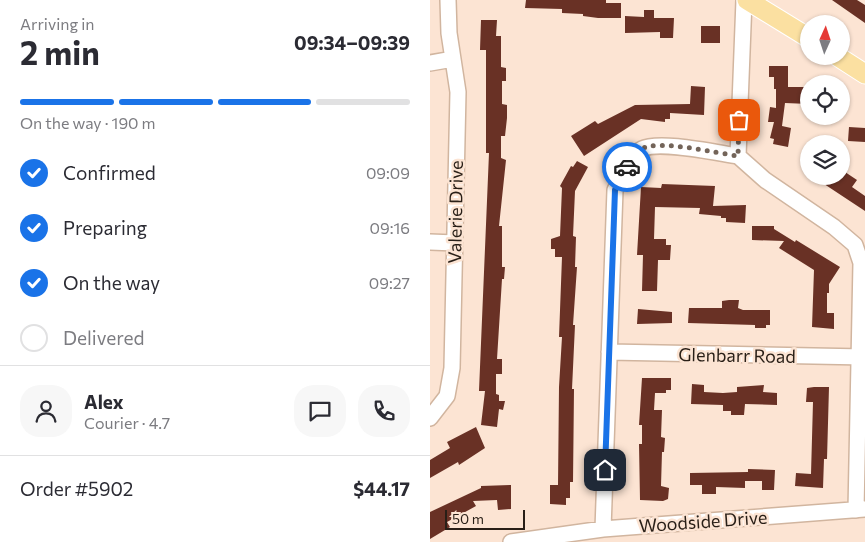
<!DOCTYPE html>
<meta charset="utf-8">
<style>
body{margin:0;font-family:Commissioner,sans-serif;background:#f7f7f7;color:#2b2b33;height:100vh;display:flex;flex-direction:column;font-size:19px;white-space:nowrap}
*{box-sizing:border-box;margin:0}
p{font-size:16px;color:#7c7c81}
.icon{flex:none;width:28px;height:28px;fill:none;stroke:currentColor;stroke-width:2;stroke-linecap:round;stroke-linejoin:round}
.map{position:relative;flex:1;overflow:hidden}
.details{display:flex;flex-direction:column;background:#fff;width:430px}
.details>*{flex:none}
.needle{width:32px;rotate:3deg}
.tools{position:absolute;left:370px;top:15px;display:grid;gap:10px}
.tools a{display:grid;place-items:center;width:50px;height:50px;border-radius:50%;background:#fff;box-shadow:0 1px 4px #0004;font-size:25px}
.scale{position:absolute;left:15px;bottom:12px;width:80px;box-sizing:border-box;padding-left:5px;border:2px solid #291f17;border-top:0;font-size:14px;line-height:18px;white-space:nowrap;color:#291f17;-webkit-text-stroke:4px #fce4d3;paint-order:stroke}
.pin{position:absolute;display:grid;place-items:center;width:42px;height:42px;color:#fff;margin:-21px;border-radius:10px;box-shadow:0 2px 8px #0006}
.courier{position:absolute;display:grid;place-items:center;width:50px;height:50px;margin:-25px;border:4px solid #1a73e8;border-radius:50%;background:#fff;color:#222;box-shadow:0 1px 6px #0007}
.head em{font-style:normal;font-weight:700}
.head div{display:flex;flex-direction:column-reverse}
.head{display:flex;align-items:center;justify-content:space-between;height:85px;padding:0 20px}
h1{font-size:32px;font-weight:700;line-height:38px}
.bar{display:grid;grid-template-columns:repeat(4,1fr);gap:8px 5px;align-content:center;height:60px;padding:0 20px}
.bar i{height:6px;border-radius:4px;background:#e1e1e2}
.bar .on{background:#1a73e8}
.bar p{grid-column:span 4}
.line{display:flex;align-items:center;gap:12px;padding:0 20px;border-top:1px solid #e1e1e2}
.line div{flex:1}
.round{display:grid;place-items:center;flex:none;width:52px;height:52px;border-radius:20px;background:#f7f7f7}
ol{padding:0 20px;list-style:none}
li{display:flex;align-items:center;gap:15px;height:55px}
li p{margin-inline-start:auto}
li .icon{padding:5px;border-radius:50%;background:#1a73e8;color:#fff;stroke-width:4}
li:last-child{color:#7c7c81}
li i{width:28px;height:28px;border:2px solid #e1e1e2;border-radius:50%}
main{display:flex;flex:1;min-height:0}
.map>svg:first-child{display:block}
.building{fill:#693125}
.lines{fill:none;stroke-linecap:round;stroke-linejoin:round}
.minor-casing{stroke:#d1b59f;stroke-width:18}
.major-casing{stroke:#fff;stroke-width:21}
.minor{stroke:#fff;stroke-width:15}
.major{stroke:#fbe0a1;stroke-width:19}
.done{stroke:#736459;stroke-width:5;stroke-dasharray:0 9}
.route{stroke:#1a73e8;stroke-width:6}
.labels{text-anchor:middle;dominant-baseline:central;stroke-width:5;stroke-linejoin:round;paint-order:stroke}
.street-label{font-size:18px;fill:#291f17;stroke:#fce4d3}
</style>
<main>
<section class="details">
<div class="head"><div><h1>2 min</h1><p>Arriving in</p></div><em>09:34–09:39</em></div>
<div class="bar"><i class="on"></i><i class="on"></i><i class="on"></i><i></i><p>On the way · 190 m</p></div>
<ol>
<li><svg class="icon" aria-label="check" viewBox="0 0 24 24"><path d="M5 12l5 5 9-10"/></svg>Confirmed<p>09:09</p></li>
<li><svg class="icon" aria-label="check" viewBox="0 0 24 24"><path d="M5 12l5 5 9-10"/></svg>Preparing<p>09:16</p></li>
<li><svg class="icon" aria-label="check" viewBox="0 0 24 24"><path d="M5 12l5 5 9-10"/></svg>On the way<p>09:27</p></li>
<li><i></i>Delivered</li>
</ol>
<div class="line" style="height:90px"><a class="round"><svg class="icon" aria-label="person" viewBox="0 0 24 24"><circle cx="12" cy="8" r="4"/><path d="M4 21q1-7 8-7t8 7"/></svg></a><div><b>Alex</b><p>Courier · 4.7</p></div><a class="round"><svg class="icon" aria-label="chat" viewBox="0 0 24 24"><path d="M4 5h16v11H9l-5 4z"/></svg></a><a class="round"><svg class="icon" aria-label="phone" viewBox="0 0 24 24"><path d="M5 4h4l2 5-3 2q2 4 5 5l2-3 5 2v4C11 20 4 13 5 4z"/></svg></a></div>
<div class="line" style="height:65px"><div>Order #5902</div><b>$44.17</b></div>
</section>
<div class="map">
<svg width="435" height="542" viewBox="0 0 435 542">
<rect width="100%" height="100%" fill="#fce4d3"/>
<path class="building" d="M96,0H176V3H191V18H168L153,16V14L132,13V9L95,8Z
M402,0H427L435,5V23Z
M214,10H224V18H244L243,38H230V32L195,33V16L214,17Z
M51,20H67L66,36H71V67L76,68V81H72V104L77,105V118L75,136H71V158L76,160L69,226H72V267H75L74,279H72L67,359H72V374H66V394L69,395V401H75L73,410L69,409L67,427L51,425L55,391H49L59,153H56V50H50Z
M271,26H290V43H271Z
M339,66H358V87H379V104L355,103L352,126L361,128L358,147L343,144L344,139L340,138L344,122H338L340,107L346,108V89H344V77H339Z
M261,86L275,87L274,115L240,113V119H235V122L211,119L154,156L141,136L165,121L168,124L205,105L260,104Z
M419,127L435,128V142L418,141Z
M147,161L158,167L145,191L143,236L146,237L145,267H147L143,325H145L142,389H144L143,482H140V498H136V505L120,504V485H128L129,387L132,337H129L132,257H125V249H121V239L130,236L132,188L130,186L141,166L143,167Z
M415,172L427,180L422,187L435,196V211L382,176H412Z
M232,184L285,186L283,206L316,205L315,223L296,222V218H291V216L269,214L270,208L225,207L224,239H236V245H241L240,260H228L227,291H212L213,255H207L211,187L231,188Z
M322,226H344V229L365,242L366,240L410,267L399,284V293H397V313H404V329L382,327L384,270L349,248L354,241L322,240Z
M299,300H309L308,308L313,310H340V325H336V328H325V325L258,323L259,308H292V301Z
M208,309L242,312V323L207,324Z
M212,378H241V390H236V393H225L224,410H232L231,437L235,438L234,452H232L231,486L239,488L238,499L233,501L210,500L209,444H212V425H209Z
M262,384L274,385V392L293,393L307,392V387L334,385L333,392L347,393V405L315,404L314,415H301V411H293V405L261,404Z
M384,387H399L397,459H394L393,488L365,486L366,473L381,474L383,402H376L377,388Z
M46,427L55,448L29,465L28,462L0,478V460L20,448L17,442Z
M318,469L345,470L344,490H332V481H315V488L286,487V494H272V485H260V473L318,472Z
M81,485V509L68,510L67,500L43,501L46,506L17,522L20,527L0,539V512L51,488V486Z"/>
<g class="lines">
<g class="minor-casing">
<path id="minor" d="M0,63L23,59
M308,156L335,180L404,227L425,245L431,263L426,510
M308,156L314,0
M0,242L25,243
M179,352L435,357
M0,418L17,396L22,368L28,92L19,33L18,0
M173,529L185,190C192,177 198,156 212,149C229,140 287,153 308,156
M81,542L173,529L435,509"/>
</g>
<g class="major-casing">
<path id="major" d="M317,0L379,38
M407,56L435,74"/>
</g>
<use href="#minor" class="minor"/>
<use href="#major" class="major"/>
</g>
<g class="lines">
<path class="done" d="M197,167C200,160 204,154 211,149C229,139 286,153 308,156L309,120"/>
<path class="route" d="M175,470L185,190L197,167"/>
</g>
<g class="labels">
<g class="street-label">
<text transform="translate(25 212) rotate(-89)">Valerie Drive</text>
<text transform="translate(307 355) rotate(1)">Glenbarr Road</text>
<text transform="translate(273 521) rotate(-4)">Woodside Drive</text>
</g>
</g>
</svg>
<div class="tools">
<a><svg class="needle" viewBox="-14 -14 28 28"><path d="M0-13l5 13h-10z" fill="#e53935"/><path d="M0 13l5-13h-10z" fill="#7c7c81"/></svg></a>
<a><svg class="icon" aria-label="locate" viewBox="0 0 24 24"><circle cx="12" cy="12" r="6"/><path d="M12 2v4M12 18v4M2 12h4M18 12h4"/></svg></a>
<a><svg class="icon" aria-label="layers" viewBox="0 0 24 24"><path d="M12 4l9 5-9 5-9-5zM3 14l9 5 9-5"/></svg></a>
</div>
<div class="scale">50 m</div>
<div class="pin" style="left:309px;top:120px;background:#ea580c"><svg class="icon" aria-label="bag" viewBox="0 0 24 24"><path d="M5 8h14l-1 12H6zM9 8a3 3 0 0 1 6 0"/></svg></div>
<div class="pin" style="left:175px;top:470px;background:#1f2937"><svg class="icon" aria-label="home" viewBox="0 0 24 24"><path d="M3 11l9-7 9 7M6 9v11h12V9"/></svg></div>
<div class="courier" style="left:197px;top:167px"><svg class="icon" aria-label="car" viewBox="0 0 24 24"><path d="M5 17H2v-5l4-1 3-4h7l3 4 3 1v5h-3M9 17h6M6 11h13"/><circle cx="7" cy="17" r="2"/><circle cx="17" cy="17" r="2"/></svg></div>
</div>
</main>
